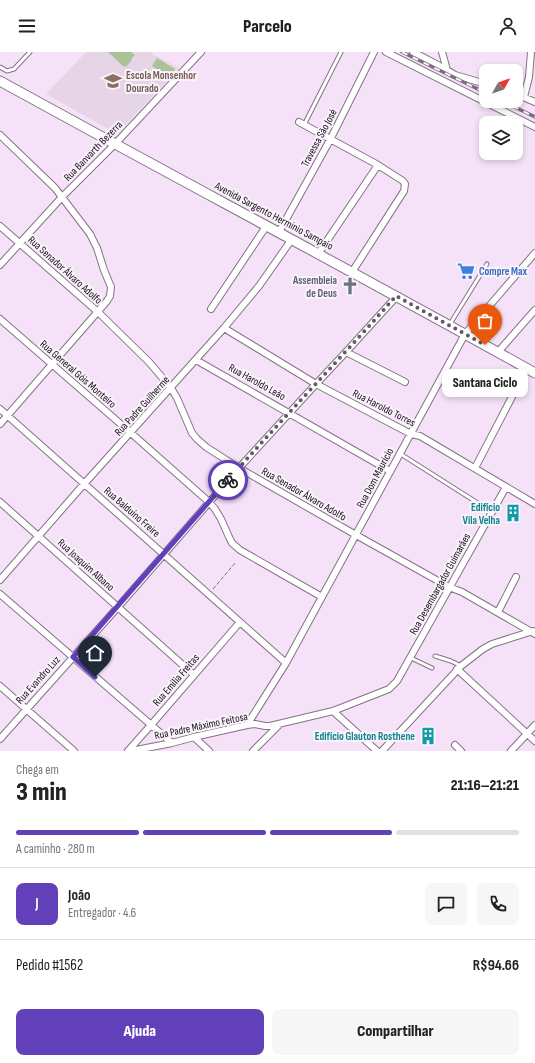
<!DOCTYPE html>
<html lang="pt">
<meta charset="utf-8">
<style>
body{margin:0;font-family:"Sofia Sans Condensed",sans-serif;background:#f6f6f6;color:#222;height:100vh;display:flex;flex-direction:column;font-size:15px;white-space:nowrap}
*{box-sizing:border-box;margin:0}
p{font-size:13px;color:#767676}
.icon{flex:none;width:22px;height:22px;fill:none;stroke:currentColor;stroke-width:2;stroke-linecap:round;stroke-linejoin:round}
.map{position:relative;height:699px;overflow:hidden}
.details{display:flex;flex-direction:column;background:#fff;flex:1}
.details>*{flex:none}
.needle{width:26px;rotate:50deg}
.fabs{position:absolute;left:479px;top:12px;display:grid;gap:8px}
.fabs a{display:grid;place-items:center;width:44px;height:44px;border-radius:8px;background:#fff;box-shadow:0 2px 6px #0003;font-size:20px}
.pin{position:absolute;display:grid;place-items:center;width:34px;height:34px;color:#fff;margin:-41px -17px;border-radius:50% 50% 50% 0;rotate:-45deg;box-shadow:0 0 4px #0007}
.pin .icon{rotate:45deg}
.courier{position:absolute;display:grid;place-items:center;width:40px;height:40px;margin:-20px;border:3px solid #6240b9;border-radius:50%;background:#fff;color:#222;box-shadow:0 1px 5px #0007}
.bubble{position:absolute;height:28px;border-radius:8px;background:#fff;box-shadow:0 2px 6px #0003;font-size:13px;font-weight:800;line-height:28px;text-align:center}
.summary em{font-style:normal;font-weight:800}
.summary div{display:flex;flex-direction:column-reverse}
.summary{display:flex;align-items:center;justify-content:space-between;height:68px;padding:0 16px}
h1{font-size:26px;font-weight:800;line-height:30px}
.bar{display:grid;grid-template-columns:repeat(4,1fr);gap:6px 4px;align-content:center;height:48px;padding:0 16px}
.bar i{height:5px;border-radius:3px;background:#e0e0e0}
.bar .on{background:#6240b9}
.bar p{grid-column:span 4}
.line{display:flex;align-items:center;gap:10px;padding:0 16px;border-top:1px solid #e0e0e0}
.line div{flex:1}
.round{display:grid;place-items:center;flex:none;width:42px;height:42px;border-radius:8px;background:#f6f6f6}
.button{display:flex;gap:8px;margin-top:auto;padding:8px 16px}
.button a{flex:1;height:46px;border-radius:8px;background:#6240b9;color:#fff;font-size:16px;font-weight:800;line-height:46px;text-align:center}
.button a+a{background:#f6f6f6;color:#222}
header{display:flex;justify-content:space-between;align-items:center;height:52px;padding:0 16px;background:#fff;font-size:18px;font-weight:800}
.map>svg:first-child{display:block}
.education{fill:#e6d5e6}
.park{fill:#abc198}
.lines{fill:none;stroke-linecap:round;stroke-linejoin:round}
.lane-casing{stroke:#847286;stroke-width:5}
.street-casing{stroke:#847286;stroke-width:8}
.secondary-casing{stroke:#847286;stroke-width:11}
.path{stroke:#7b6e7d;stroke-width:1;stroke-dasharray:4 2;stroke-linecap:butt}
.lane{stroke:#fff;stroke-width:3}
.street{stroke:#fff;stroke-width:6}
.secondary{stroke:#fff;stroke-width:9}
.rail-casing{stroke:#7b6e7d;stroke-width:3.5}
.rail{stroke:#fbf3fc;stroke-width:2;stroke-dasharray:6;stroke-linecap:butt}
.done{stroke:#645866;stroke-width:4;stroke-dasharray:0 7.2}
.route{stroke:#6240b9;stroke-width:5}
.labels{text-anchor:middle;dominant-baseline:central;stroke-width:4;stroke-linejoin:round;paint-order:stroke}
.education-label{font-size:11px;font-weight:bold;fill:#785e54;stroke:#fbf3fc;text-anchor:start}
.street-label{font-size:11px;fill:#160f17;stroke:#fbf3fc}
.shop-label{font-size:11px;font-weight:bold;fill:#366cbe;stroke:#fbf3fc;text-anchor:start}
.worship-label{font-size:11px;font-weight:bold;fill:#5b616d;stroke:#fbf3fc;text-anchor:end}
.culture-label{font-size:11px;font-weight:bold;fill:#0d838f;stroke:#fbf3fc;text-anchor:end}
</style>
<header><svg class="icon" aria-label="menu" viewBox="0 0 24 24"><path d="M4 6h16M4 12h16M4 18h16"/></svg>Parcelo<svg class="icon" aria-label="person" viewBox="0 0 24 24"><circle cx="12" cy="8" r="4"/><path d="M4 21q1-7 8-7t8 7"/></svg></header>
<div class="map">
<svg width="535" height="699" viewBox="0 0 535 699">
<rect width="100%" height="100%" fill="#f5e1f8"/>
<path class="education" d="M86,0H153L152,2L179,16L117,82L46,42Z"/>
<path class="park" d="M108,0H131L135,3L131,7L132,8L126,15L125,14L124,15Z
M157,6L175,17L170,26L152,14Z"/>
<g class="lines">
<g class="lane-casing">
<path id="lane" d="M0,15L7,19L14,17L30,0
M304,73L341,0
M450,272L487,212
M399,401L492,460
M435,604L451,609L461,614
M411,606L432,616"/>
</g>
<g class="street-casing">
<path id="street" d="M386,0L535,75
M413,0L434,11L447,18L455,23L486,32
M442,0L447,18
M516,42L535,50
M524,45L529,25L531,0
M299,70L378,113L403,129L405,132L404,139L352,220
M0,83L55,136L90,182L97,196L104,218L111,235L110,244L107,249L0,372
M0,174L98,260L149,310L171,336L177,346L192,381L197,387L206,395L239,416L356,483L449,535L462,540L535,582
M279,180L330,88L374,0
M318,202L378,113
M0,213L62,145L115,92L201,0
M211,257L267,173
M0,267L131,381L209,450L215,457L221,467L229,485L232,491L240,498L322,545
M224,276L316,332L411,382L420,384L535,452
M346,300L405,330
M498,300L535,258
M196,308L390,419
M0,357L286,611
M475,416L527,316
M0,450L194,623
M0,528L84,432L224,276L259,234L292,187
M0,542L172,691
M498,560L516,525
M457,617L535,689
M0,634L74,699
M333,659L377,699
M247,673L286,611L465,282L535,201
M194,685L209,699
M0,687L118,555L239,416L316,332L346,300L397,244
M455,693L461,699
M128,699L151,673L240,570
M131,699L172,691L194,685L247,673L255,672L265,674H270L333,659L389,637L397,629L506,435
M253,699L279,673
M382,699L461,614L483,597L492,592L533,579
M511,699L535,673"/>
</g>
<g class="secondary-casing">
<path id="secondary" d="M0,29C178,127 358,222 535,321"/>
</g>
<path class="path" d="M213,537L236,510"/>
<use href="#lane" class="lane"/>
<use href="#street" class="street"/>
<use href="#secondary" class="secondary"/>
<g class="rail-casing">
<path id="rail" d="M402,0L486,41
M502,49L535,65"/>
</g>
<use href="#rail" class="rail"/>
</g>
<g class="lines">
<path class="done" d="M228,428C283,366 341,306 396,244L485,293"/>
<path class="route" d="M95,625L73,605L228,428"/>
</g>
<defs>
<g id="school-bare" transform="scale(1.38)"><path d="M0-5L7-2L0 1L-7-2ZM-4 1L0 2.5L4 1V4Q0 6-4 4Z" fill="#8d6e63" stroke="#fbf3fc" stroke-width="2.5" paint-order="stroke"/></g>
<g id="supermarket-bare" transform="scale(1.38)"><path d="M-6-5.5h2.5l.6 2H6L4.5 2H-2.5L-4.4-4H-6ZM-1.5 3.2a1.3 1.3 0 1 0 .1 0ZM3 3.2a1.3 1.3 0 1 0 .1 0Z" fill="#3f7fe0" stroke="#fbf3fc" stroke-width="2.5" paint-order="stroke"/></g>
<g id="church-bare" transform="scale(1.38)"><path d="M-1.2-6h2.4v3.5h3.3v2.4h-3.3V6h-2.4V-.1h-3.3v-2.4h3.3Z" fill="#6b7280" stroke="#fbf3fc" stroke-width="2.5" paint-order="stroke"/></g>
<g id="building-bare" transform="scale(1.38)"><path d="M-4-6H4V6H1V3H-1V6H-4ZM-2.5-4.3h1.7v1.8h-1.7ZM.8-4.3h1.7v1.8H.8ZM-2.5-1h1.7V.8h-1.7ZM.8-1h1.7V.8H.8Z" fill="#0f9aa8" stroke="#fbf3fc" stroke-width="2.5" paint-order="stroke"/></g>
</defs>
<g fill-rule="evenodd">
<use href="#school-bare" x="113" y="29"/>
<use href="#supermarket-bare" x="466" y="219"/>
<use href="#church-bare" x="350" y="234"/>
<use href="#building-bare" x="513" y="461"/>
<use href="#building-bare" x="428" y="684"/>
</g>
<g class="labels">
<g class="education-label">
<text x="126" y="23">Escola Monsenhor<tspan x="126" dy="13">Dourado</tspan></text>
</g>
<g class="street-label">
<text transform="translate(319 86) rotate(-62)">Travessa São José</text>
<text transform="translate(93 99) rotate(-46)">Rua Banvarth Bezerra</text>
<text transform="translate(274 164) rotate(28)">Avenida Sargento Hermínio Sampaio</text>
<text transform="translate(65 218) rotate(42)">Rua Senador Álvaro Adolfo</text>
<text transform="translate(78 322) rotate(41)">Rua General Góis Monteiro</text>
<text transform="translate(257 330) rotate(29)">Rua Haroldo Leão</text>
<text transform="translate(142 354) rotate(-48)">Rua Padre Guilherme</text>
<text transform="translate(384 356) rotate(27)">Rua Haroldo Torres</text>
<text transform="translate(375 426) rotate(-62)">Rua Dom Maurício</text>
<text transform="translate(304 442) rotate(30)">Rua Senador Álvaro Adolfo</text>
<text transform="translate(132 460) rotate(41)">Rua Balduíno Freire</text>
<text transform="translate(86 513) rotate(42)">Rua Joaquim Albano</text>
<text transform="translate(440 532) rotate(-61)">Rua Desembargador Guimarães</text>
<text transform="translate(38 628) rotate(-48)">Rua Evandro Luz</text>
<text transform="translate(176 628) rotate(-49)">Rua Emília Freitas</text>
<text transform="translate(201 674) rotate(-12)">Rua Padre Máximo Feitosa</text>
</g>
<g class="shop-label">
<text x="479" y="219">Compre Max</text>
</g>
<g class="worship-label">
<text x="337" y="228">Assembleia<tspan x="337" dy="13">de Deus</tspan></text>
</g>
<g class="culture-label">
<text x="500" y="455">Edifício<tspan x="500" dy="13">Vila Velha</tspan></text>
<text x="415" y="684">Edifício Glauton Rosthene</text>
</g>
</g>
</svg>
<div class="fabs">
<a><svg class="needle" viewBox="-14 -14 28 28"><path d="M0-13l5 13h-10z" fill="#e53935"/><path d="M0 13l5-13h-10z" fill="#767676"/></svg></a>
<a><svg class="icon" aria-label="layers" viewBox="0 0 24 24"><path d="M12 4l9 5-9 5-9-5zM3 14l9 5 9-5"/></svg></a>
</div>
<div class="pin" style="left:485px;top:293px;background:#ea580c"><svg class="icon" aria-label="bag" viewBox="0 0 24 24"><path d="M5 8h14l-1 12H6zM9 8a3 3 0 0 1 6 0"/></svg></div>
<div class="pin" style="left:95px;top:625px;background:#1f2937"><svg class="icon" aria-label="home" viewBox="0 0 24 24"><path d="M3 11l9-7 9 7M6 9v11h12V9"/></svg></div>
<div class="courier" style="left:228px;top:428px"><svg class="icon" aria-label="bike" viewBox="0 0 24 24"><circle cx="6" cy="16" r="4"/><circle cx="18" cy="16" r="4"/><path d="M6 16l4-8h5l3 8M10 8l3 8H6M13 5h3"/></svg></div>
<div class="bubble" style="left:442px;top:317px;width:86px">Santana Ciclo</div>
</div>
<section class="details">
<div class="summary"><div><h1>3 min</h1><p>Chega em</p></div><em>21:16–21:21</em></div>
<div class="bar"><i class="on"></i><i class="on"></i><i class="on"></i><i></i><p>A caminho · 280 m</p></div>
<div class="line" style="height:72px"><b class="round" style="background:#6240b9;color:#fff">J</b><div><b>João</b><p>Entregador · 4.6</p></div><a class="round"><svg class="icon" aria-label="chat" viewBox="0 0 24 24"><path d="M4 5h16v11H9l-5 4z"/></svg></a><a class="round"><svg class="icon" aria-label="phone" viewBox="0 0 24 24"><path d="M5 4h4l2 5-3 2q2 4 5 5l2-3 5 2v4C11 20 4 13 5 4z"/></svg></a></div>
<div class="line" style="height:52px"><div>Pedido #1562</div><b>R$94.66</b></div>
<div class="button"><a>Ajuda</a><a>Compartilhar</a></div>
</section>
